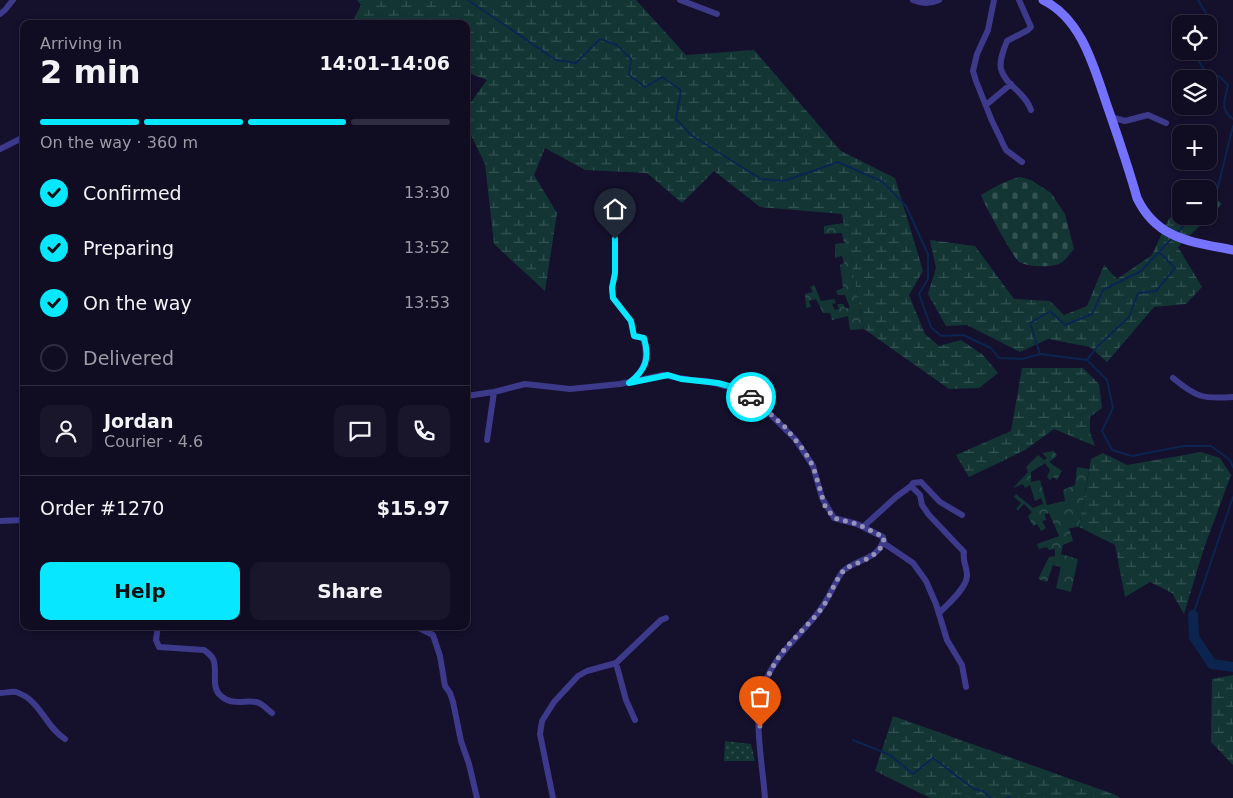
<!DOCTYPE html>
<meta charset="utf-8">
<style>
body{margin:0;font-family:"DejaVu Sans",sans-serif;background:#19152a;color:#f1f3f6;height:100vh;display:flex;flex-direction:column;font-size:19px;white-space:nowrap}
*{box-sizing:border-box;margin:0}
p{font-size:16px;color:#9c9ba5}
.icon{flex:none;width:28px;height:28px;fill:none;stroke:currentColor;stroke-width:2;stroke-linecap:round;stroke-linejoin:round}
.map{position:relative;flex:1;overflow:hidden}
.drawer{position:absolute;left:20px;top:20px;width:450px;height:610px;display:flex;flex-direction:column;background:#100c21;border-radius:10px;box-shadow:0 2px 8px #0003,0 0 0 1px #302c3f}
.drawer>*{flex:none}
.fabs{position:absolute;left:1172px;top:15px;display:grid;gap:10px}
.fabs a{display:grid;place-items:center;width:45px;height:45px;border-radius:10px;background:#100c21;box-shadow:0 2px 8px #0003,0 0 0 1px #302c3f;font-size:25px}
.pin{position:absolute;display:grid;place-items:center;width:42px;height:42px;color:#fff;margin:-51px -21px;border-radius:50% 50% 50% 0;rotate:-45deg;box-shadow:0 0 5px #0007}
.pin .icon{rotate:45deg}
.courier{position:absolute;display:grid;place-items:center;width:50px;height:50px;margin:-25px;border:4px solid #07e7ff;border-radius:50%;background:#fff;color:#222;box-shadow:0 1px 6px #0007}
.summary em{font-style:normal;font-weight:800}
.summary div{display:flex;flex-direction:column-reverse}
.summary{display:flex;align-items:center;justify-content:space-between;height:85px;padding:0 20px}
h1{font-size:32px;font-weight:800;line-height:38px}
.bar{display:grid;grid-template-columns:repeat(4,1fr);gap:8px 5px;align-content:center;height:60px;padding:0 20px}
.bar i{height:6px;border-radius:4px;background:#302c3f}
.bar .selected{background:#07e7ff}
.bar p{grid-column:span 4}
.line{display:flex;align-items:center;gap:12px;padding:0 20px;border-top:1px solid #302c3f}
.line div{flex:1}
.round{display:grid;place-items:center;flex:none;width:52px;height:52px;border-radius:10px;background:#19152a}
ol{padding:0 20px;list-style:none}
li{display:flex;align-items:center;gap:15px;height:55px}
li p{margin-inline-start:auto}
li .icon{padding:5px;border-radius:50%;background:#07e7ff;color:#111;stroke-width:4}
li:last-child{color:#9c9ba5}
li i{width:28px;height:28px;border:2px solid #302c3f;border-radius:50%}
.cta{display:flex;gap:10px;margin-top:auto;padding:10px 20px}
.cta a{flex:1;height:58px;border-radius:10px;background:#07e7ff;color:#111;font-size:20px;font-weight:800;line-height:58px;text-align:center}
.cta a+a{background:#19152a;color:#f1f3f6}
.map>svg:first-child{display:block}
.grass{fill:url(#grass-dots)}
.forest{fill:url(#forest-crowns)}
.wetland{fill:url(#wetland-marsh)}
.cemetery{fill:url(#cemetery-stones)}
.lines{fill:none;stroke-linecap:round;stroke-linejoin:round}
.stream{stroke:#0b2550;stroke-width:2}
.river{stroke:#0b2550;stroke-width:10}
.street{stroke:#3d3a8c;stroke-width:6}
.secondary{stroke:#7572ff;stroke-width:9}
.done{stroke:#9894b5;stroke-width:5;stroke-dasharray:0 9}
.route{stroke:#07e7ff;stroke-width:6}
</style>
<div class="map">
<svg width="1233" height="798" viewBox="0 0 1233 798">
<defs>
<pattern id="grass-dots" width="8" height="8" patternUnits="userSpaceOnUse" patternTransform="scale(1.25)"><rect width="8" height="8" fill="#133635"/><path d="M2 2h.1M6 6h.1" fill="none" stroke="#355253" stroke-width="1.8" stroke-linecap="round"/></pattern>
<pattern id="forest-crowns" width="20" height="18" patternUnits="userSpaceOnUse" patternTransform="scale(1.25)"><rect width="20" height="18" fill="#133635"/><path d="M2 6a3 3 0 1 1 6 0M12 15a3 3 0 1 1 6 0" fill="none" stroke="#355253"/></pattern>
<pattern id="wetland-marsh" width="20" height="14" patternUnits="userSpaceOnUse" patternTransform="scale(1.25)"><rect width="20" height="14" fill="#133635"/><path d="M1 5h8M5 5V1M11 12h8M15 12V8" fill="none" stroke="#355253"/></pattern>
<pattern id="cemetery-stones" width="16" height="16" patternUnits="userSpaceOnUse" patternTransform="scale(1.25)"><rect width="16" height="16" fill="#133635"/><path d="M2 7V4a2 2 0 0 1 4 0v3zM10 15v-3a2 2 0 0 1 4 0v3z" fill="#355253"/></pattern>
</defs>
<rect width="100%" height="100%" fill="#15102c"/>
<path class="grass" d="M725,741L751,744L755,761H724Z"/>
<path class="forest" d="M844,223L864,329L850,330L848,316L832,320L830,313H823L816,299L809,301L811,307L806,308L805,294L813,292L810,287L814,285L821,301L834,299L836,303L832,304L835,310L839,309L837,304H843L845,308H850L845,295H838L836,291L843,288L840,265L844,263L842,256L835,258V244L844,243L842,233L824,234V226Z
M1054,451L1057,456L1049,462L1062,471L1057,480L1053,477L1050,480L1047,477L1050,470L1045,463L1031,472V482L1040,480L1047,505L1065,501L1063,490L1075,485L1077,467L1089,469L1079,527L1069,528L1073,541L1063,545L1061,554L1078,559L1071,592L1056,588L1061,567L1053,565L1047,582L1038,579L1049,557L1055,556V549L1049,550L1047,547L1039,549L1037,544L1059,536L1049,513L1045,514L1046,520L1042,521L1046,528L1041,531L1037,524L1033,526L1028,516L1032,512L1024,504L1018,510L1016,509L1021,503L1014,497L1016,494L1033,508L1043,504L1041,498L1035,501L1030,485L1025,488L1023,484L1013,488L1028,472L1026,467L1038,455L1044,460L1047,458L1042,453Z"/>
<path class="wetland" d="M357,0H636L686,55L754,50L841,151L895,178L923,271L909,295L925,334L939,346L961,340L983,355L998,373L979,388L949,389L864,329L842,214L760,207L714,171L682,203L647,173L585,170L545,148L534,175L557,213L545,291L494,244L485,164L466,125V109L487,80L466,72V24H351L361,5Z
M1209,192L1222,204L1178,247L1202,287L1186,304L1154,307L1107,362L1090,347L1048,339L1020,352L967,325L946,326L928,294L936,268L930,240L975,246L1014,299L1050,301L1064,315L1087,306L1104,265L1117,279L1152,255L1168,220L1181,206V216H1209Z
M1022,368H1083L1099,384L1102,408L1090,417V432L1095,446L1054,429L1025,450L969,477L956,455L1011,431Z
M1201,452L1220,458L1231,475L1204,548L1184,614L1172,593L1150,582L1125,597L1115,545L1079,527L1091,459L1103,453L1127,465Z
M1233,675V765L1211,742L1212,679Z
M893,716L1116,795L1120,798H930L875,771Z"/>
<path class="cemetery" d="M1020,177L1031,180L1051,193L1065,214L1074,249C1070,253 1066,260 1061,263C1053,268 1027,267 1019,262C1013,257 984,204 981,195C993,188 1006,180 1020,177Z"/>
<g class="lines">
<path class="stream" d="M468,0L556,60L576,63L600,39L617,45L631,59L629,75L645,87L662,77L681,90L676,119L691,135L761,179L784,181L838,162L883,182L906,206L928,254V279L919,294L931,327L941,336L963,335L991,348L999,358L1022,359L1040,354L1087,360L1107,380L1113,408L1102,431L1112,450L1132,456L1184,446H1211L1230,460L1233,467
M1198,0L1212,23L1209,43
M1201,51L1196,57L1205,71L1220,77L1228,85C1225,100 1219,109 1233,119
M1209,200L1217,191L1233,126
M1177,233L1193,216
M1040,354L1030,323L1050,311L1065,325L1092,314L1103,290L1141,271L1172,238
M1087,360L1097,347L1129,317L1138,293L1156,291L1175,268L1159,252
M1193,615L1233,497
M853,740L890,755L913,774L933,758L974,789L983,791L991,798
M1007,798L1008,797L1011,798"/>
<path class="river" d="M1193,615L1194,637L1212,664L1233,667"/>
<path class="street" d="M680,0L717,14
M913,0C922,4 930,4 939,0
M994,0L988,30L977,54L973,71L976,81L992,121L1006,150L1022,162
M1019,0L1031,27L1028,30L1007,41C1004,49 999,60 1001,69C1005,85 1026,93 1031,110
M0,14L5,10L13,0
M986,105L1011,84
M1111,117L1125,121L1148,115L1166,123
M0,149L20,139H24
M612,220L615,230V273L612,288L613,298L631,321L634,336L643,338C649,357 646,369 630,382
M1173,378C1197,398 1203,399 1233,397
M466,396L494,392L525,384L570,389L620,384L663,375L691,380L707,381L736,389L758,402L796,440L813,466L822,498L834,518L857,524L883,537L885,544L913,563L926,581L936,604L947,640L962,665L966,687
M487,440L494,392
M0,521L24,520
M863,527L896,497L911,486
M939,613C947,605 968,587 967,575C967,566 962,561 964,552L929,515L922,505L920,495L911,486L913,483L921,482L940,502L962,515
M158,626L156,640L159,647L204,650C208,653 214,657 214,662C217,673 211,688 221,696C232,706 245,700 256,702C262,703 267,709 272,713
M415,626L433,635L440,656L445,686L450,693L453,702L461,741L469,764L477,798
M616,663L626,700L635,720
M0,693C5,693 12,691 16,692C41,700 45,727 65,739
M553,798L540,734L542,721L554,702L578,676L587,671L616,663L661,620L666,618
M765,798C763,770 754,720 761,695C770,658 795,642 817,614C828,601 833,586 842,572C855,559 878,560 883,541"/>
<path class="secondary" d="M1043,0C1084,20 1095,72 1109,111C1119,140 1129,169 1137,198C1157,240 1193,242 1233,250"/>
</g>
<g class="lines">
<path class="done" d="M751,397L785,427L805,452L813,466L825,506L834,518L857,524L884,537C883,556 861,561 846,568C835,579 831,595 822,608C813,620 801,631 791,642C769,665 757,696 760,727"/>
<path class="route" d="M615,239V273L612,288L613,298L631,321L634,336L644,338C650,358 646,370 629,383L668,375L681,379L718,383L736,388L751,397"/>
</g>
</svg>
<div class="fabs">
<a><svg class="icon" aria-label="locate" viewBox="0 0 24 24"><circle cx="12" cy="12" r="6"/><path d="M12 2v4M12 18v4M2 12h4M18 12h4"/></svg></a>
<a><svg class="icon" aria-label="layers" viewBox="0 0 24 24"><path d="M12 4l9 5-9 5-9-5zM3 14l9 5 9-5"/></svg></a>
<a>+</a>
<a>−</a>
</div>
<div class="pin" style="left:760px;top:727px;background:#ea580c"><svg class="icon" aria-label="bag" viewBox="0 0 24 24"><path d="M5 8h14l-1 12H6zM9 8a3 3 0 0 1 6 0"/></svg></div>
<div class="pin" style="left:615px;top:239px;background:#1f2937"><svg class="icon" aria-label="home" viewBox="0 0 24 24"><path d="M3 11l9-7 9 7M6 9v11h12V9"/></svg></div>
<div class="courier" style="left:751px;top:397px"><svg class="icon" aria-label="car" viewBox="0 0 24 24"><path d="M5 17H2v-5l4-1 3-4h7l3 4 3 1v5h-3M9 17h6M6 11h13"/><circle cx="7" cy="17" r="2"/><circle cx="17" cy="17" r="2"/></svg></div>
<section class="drawer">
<div class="summary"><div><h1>2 min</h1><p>Arriving in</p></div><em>14:01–14:06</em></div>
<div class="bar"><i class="selected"></i><i class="selected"></i><i class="selected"></i><i></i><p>On the way · 360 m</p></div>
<ol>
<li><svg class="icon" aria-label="check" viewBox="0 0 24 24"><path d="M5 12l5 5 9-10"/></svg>Confirmed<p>13:30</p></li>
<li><svg class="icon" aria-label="check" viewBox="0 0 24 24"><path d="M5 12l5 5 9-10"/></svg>Preparing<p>13:52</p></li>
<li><svg class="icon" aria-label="check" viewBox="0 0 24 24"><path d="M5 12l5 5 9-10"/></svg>On the way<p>13:53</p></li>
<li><i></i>Delivered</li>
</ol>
<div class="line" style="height:90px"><a class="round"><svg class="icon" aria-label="person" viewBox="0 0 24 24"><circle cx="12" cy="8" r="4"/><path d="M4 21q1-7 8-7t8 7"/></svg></a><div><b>Jordan</b><p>Courier · 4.6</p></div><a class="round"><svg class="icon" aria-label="chat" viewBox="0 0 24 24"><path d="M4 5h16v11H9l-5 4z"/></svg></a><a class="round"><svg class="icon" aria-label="phone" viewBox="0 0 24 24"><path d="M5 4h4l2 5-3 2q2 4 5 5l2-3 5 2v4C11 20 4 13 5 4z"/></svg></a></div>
<div class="line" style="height:65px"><div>Order #1270</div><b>$15.97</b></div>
<div class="cta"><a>Help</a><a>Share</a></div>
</section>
</div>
